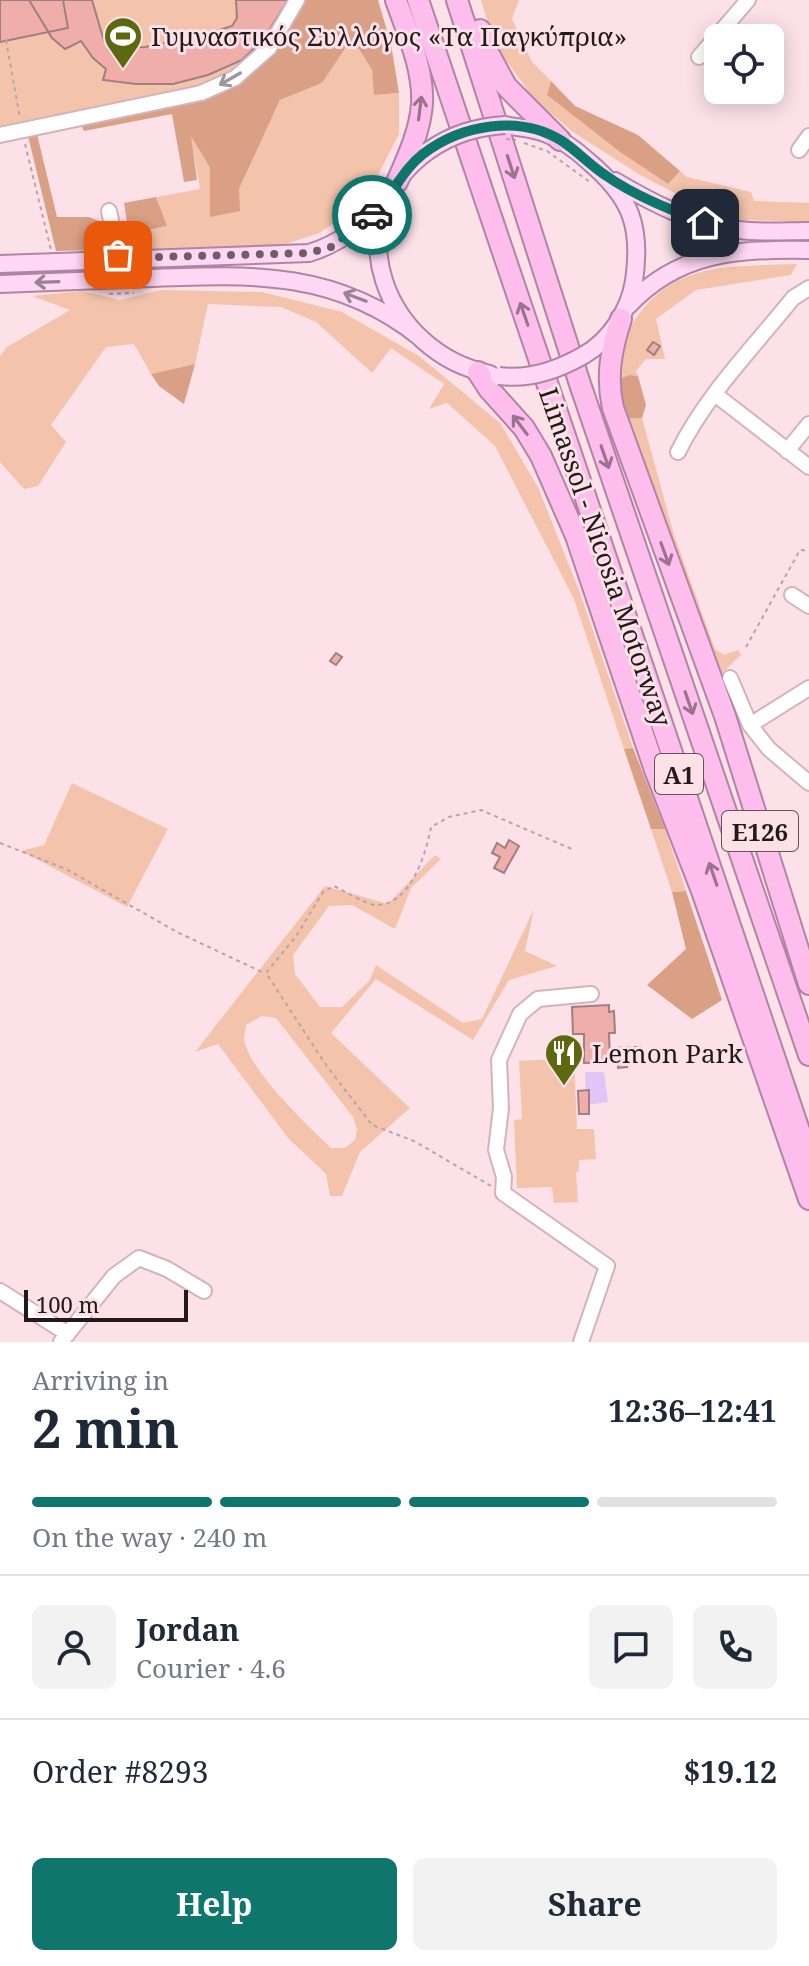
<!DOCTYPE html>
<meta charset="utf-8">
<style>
body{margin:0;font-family:"Noto Serif",serif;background:#f2f2f3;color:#1f2937;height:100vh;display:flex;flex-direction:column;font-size:30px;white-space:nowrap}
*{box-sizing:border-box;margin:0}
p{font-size:26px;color:#747a83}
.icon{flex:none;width:44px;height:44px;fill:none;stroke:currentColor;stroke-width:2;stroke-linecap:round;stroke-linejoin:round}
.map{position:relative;height:1342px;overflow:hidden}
.drawer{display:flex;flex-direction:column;background:#fff;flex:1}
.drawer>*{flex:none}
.fabs{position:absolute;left:704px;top:24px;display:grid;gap:16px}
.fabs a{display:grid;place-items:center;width:80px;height:80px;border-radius:12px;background:#fff;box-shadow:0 4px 20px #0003;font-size:40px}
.scale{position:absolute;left:24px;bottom:20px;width:164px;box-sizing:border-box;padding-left:8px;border:4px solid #23181b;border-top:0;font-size:22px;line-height:28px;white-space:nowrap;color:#23181b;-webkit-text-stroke:6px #fce1e8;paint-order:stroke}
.pin{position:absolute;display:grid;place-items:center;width:68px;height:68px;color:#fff;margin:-34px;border-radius:16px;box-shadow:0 4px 12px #0006}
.courier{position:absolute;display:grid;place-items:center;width:80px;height:80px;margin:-40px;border:6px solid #0f766e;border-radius:50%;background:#fff;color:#222;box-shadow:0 2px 10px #0007}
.headline em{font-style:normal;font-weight:700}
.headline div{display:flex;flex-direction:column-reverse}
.headline{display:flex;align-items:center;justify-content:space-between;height:136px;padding:0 32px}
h1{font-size:52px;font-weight:700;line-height:60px}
.bar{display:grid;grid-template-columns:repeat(4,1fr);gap:12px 8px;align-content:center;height:96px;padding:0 32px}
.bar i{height:10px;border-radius:6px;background:#e0e1e3}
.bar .selected{background:#0f766e}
.bar p{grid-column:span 4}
.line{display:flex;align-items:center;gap:20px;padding:0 32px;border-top:2px solid #e0e1e3}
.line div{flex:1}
.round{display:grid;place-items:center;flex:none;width:84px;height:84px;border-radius:12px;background:#f2f2f3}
.button{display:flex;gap:16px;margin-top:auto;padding:16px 32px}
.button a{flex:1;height:92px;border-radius:12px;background:#0f766e;color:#fff;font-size:32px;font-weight:700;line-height:92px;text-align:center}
.button a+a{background:#f2f2f3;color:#1f2937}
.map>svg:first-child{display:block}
.green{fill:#f4c3ac;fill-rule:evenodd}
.forest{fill:#d9a085}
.water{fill:#e3c4f7}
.building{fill:#efaea9;stroke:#9f807e;stroke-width:2}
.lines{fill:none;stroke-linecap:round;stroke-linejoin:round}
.minor-casing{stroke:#d3b3bc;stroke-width:18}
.major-casing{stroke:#b184a4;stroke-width:20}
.highway-casing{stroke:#b184a4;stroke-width:24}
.path{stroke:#b9a3a9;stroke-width:2;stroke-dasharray:4 4;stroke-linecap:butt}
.minor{stroke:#fff;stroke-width:14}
.major{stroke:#fed8f4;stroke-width:16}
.highway{stroke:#fdbeed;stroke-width:20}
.major-bridge-casing{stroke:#b184a4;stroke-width:20;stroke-linecap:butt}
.path-bridge{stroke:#b9a3a9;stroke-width:2;stroke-dasharray:4 4;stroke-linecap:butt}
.major-bridge{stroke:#fed8f4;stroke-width:16}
.oneway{stroke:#9c9798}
.oneway2{stroke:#9b738e}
.oneway3{stroke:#9b8292}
.done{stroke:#6f5e63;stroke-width:8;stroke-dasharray:0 14.4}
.route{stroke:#0f766e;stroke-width:10}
.labels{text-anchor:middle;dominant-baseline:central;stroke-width:6;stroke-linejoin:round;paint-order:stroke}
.shield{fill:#fce1e8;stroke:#645458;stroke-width:2}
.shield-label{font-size:24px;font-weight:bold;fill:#23181b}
.poi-label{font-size:26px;fill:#23181b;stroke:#fce1e8;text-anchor:start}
.street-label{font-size:26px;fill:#23181b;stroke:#fce1e8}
</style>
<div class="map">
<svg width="809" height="1342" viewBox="0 0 809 1342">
<rect width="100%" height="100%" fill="#fce1e8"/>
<path class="green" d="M0,0H299L295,10L229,82L0,129Z
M481,0H519L512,19L532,62L551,81L547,95L620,152L668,184L680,171L687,177L751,192L754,201L809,203V222L741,220L704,208L640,175L573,132L534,99L495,45Z
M346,47L359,49L372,70L375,95L399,93V134L379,173L358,208L319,233L280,246L132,251L129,234L166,226L156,197L200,189L190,133L210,168V217L239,189L280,100L322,83Z
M797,264L791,275L696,290L656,319L665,359H646L636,371L638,376L629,375L614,381C618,366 620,348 627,334C665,260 727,267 797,264Z
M161,290L262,292L342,312L419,356L500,423L538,487L580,593L633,748L624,749L574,599L495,446L447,403L429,409L444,384L391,348L372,373L316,322L281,307L208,304L195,364L151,374L134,344L106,347L51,425L66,442L38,486L24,489L0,462V356L7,347L70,310L32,296L83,291L120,300Z
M642,418L674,535L715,649L724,655L738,650L741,655L721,674L715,664L622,419Z
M72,783L168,829L127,907L21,851L44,845Z
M651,829H665L686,891L672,892Z
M435,855L441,859L411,888L395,929L352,905L329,906L293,955L295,974L320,1007H342L369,981L376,965L463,1023L482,1019L534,909L525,951L557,966L509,980L473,1040L376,979L331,1033L410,1108L360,1152L342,1196H330L326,1174L288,1138L218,1044L195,1052L325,886L388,904ZM262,1016L276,1018L353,1117L357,1129L355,1140L345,1148H331C308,1126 247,1069 244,1038C244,1034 246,1030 246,1025Z
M574,1058L577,1129H594L596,1159L579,1160V1171L576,1172L578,1202L554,1203L552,1187L517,1188L514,1120L522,1119L519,1061Z"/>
<path class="forest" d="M302,0H378L391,44L399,93L374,95L372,70L359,49L346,47L322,83L280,100L239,189L240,211L210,217V168L191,136L197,180L184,182L172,114L84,131L80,123L249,75Z
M551,81L575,106L638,135L680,171L668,184L620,152L547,95Z
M36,130L57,217H89L99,221L104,250L56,251L27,132Z
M156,197L167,226L129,234L124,203Z
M195,364L184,404L159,386L151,374Z
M629,375L638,376L646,405L642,418L622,419L614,381Z
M633,748L665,829H651L624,749Z
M686,891L722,1000L692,1019L647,985L686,949L672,892Z"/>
<path class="water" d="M585,1072H604L608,1102L586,1105Z"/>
<path class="building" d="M0,0H63L68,28L0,42Z
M29,0H92L104,41L112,48L145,47L200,36L232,26L237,18L236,0H288L263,40L242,60L208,75L173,84H136L103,80L106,69L93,58L81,41L65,49L52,38Z
M653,342L660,346L654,355L647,350Z
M336,653L342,657L336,665L330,661Z
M509,840L519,846L504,873L494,868L500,857L492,853L497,843L505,848Z
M609,1005V1012L614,1011L615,1033H609L610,1062L584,1063V1034H573L572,1007Z
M626,1047L627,1067L618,1068V1048Z
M628,1047H641L642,1060H629Z
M589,1090V1114H579L578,1091Z"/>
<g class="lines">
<g class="minor-casing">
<path id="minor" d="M699,57L748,0
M0,135L201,93L235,78L269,48L297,0
M799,150L809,136
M109,211L119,258
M716,395L809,467
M787,451L809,424
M678,452C706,395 754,347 793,298L809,288
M792,595L809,606
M730,678L750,725L769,749L809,783
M750,725L809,688
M0,1291L68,1334
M61,1342L114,1276L139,1258L167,1269L204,1291
M581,1342L607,1266L503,1193L504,1177L496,1150L501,1108L499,1060L520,1014L538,999L591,994"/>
</g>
<g class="major-casing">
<path id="major" d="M505,125C519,128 534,128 547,134C563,140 576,150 588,161C631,197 642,226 634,281C629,311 610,340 584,355
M428,151C333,220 385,353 490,374
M615,181C654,204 695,225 739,230C762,233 786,231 809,231
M0,264L309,253C339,244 361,226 384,204
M0,284C51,282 102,280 153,278C254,274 338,271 421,338
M628,306C679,251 738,249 809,250"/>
</g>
<g class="highway-casing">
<path id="highway" d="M396,0C407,32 424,69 422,104C420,131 408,157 397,182
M418,0L809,1160
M457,0L580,384L809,1055
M480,30L485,47L506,86L560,140
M621,319C611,350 606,376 613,408L725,716L809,984
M478,372L489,389L524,428L541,456L576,536L655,770L702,891L809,1199"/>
</g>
<path class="path" d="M6,40L20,118
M524,143L547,151L590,182
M25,144L51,250
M109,294L134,293
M746,647L800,550L809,551
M0,843L66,869L177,932L264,973
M491,1186L414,1141L372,1125L326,1065L266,973L297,935L323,892L334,886C344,891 366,904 375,905C411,906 426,853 431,827L449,817L481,810L574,850"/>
<use href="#minor" class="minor"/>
<use href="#major" class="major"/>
<use href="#highway" class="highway"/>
<g class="major-bridge-casing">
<path id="major-bridge" d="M428,151C452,134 476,127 505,125
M499,376C530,380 558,370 584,355"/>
</g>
<path class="path-bridge" d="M506,139L516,140"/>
<use href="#major-bridge" class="major-bridge"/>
</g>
<defs><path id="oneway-shaft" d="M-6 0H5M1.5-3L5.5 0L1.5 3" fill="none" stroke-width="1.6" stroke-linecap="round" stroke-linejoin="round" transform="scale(2)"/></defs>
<use class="oneway" href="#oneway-shaft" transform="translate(230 79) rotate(150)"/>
<g class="oneway2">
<use href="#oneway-shaft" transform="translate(420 108) rotate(-83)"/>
<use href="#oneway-shaft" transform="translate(511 167) rotate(72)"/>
<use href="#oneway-shaft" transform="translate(524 314) rotate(-109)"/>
<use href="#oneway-shaft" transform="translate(520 425) rotate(-127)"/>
<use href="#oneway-shaft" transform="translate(605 457) rotate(71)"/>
<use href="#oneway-shaft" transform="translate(665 554) rotate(70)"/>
<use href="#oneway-shaft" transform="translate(689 703) rotate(71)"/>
<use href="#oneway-shaft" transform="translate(713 874) rotate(-109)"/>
</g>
<g class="oneway3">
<use href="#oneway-shaft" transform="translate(47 282) rotate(178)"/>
<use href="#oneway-shaft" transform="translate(355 297) rotate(-159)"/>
</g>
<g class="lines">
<path class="done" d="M118,255L119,258L309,253L331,247L372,215"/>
<path class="route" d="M372,215C392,197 401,171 423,154C461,125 519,114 562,141C577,151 590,165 605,175C635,196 671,210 705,223"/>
</g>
<defs>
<g id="stadium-pin" transform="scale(2)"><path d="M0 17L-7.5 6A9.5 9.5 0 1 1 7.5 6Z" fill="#5d6911" stroke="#fce1e8"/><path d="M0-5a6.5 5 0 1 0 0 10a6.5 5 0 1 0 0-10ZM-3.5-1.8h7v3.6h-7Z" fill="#fff"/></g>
<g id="restaurant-pin" transform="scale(2)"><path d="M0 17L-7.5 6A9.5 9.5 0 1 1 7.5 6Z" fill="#5d6911" stroke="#fce1e8"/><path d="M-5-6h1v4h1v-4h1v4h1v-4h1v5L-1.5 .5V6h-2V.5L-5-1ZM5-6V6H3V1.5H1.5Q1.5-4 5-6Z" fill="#fff"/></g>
</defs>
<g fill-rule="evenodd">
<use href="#stadium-pin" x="123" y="36"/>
<use href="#restaurant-pin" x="564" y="1053"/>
</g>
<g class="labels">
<g class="shield">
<rect x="655" y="754" width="48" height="40" rx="6"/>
<rect x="722" y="811" width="76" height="40" rx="6"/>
</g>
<g class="shield-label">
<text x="679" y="774">A1</text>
<text x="760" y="831">E126</text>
</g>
<g class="poi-label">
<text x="151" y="36">Γυμναστικός Συλλόγος «Τα Παγκύπρια»</text>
<text x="592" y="1053">Lemon Park</text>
</g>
<g class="street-label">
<text transform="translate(606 557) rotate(71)">Limassol - Nicosia Motorway</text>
</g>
</g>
</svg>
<div class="fabs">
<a><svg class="icon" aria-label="locate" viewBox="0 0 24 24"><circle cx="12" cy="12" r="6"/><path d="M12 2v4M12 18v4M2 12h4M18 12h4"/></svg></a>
</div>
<div class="scale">100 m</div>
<div class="pin" style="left:118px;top:255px;background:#ea580c"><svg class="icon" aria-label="bag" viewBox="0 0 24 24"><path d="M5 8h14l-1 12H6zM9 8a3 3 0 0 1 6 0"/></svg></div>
<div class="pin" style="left:705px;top:223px;background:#1f2937"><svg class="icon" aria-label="home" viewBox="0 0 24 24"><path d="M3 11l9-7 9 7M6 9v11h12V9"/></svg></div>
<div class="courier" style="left:372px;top:215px"><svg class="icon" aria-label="car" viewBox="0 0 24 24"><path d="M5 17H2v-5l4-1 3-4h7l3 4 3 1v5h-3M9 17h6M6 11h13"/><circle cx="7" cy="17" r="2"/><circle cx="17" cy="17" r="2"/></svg></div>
</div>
<section class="drawer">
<div class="headline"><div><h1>2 min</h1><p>Arriving in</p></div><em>12:36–12:41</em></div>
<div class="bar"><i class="selected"></i><i class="selected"></i><i class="selected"></i><i></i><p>On the way · 240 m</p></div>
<div class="line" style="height:144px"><a class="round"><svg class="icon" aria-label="person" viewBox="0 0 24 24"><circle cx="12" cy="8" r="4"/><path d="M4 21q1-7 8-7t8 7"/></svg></a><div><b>Jordan</b><p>Courier · 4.6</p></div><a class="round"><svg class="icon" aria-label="chat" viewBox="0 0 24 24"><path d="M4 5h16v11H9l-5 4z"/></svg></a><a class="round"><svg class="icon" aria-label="phone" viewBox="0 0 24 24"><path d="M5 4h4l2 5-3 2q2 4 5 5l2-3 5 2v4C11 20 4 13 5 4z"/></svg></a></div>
<div class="line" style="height:104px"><div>Order #8293</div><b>$19.12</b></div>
<div class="button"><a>Help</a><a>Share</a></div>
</section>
